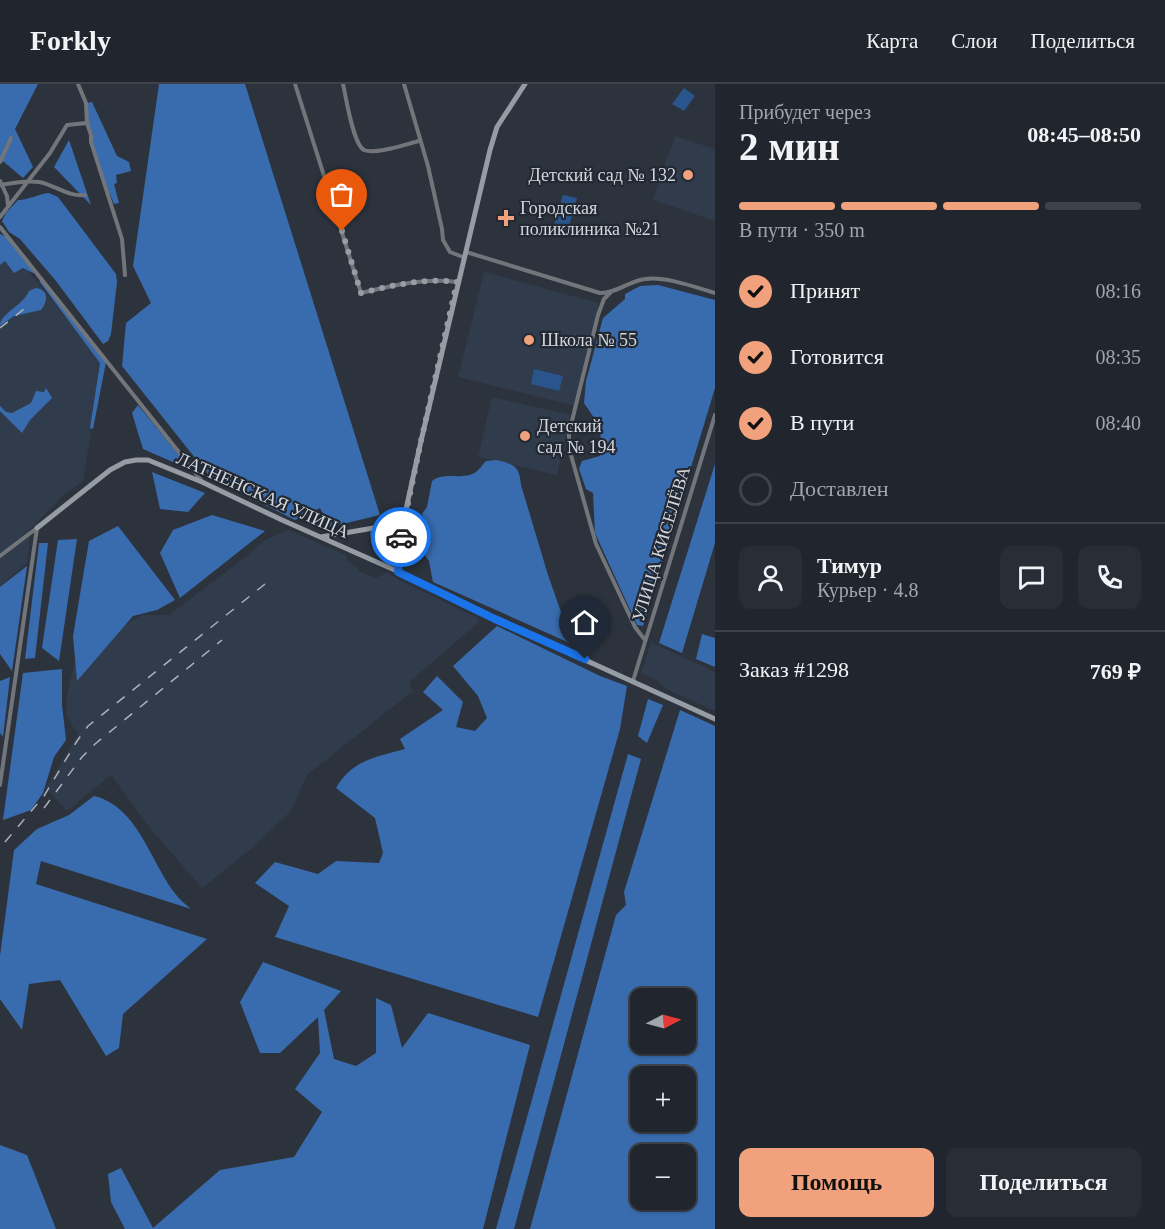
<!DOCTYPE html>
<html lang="ru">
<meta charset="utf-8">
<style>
body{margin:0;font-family:Georgia,serif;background:#292e36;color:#f1f3f6;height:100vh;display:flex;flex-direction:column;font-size:22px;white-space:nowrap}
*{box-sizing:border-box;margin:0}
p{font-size:20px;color:#a2a5aa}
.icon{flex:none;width:33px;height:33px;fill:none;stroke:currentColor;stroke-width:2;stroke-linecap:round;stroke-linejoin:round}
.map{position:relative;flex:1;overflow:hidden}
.details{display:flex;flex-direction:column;background:#21262e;width:450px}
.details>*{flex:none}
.needle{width:39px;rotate:84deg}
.buttons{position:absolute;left:630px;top:904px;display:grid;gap:12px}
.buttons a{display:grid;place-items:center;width:66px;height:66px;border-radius:12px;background:#21262e;box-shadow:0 2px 4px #0004,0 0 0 2px #3e434a;font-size:30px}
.pin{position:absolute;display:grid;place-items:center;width:51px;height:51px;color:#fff;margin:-62px -26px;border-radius:50% 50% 50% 0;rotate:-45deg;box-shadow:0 0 6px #0007}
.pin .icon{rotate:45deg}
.courier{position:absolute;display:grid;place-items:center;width:60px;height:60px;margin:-30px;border:4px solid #1a73e8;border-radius:50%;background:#fff;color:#222;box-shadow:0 2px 8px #0007}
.headline em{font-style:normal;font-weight:700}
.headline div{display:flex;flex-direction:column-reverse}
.headline{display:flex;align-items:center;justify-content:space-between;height:102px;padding:0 24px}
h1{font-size:39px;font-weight:700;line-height:45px}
.bar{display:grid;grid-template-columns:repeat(4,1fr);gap:9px 6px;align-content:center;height:72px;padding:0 24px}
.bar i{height:8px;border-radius:4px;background:#3e434a}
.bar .on{background:#f1a17b}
.bar p{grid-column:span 4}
.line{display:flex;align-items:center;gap:15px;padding:0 24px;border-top:2px solid #3e434a}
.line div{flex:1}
.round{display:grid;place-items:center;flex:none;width:63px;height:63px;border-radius:12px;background:#292e36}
ol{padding:0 24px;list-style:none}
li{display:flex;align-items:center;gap:18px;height:66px}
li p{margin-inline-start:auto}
li .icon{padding:6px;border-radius:50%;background:#f1a17b;color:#111;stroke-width:4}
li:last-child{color:#a2a5aa}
li i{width:33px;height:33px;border:3px solid #3e434a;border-radius:50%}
.button{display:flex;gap:12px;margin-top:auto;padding:12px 24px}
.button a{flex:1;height:69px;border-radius:12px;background:#f1a17b;color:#111;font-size:24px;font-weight:700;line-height:69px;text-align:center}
.button a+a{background:#292e36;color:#f1f3f6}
header{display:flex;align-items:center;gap:36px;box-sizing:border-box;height:84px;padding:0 30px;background:#21262e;border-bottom:2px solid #3e434a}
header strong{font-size:28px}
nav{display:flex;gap:33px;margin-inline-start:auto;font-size:21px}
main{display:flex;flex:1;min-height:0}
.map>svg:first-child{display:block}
.built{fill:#303b4b}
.green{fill:#29548c}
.forest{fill:#396caf;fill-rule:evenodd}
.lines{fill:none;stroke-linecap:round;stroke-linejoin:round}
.street{stroke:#72767b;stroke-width:4}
.secondary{stroke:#969ca4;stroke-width:5}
.rail{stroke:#adb1b9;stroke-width:1.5;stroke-dasharray:10 10;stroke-linecap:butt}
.done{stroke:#989da5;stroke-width:6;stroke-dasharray:0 10.8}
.route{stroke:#1a73e8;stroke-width:8}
.poi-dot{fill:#f1a17b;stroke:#222933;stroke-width:2}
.labels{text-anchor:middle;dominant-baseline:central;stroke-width:4.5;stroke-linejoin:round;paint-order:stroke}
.poi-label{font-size:18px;fill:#d2d6dd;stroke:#222933;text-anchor:start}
.street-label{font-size:18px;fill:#d2d6dd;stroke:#222933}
</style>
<header>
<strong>Forkly</strong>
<nav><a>Карта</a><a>Слои</a><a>Поделиться</a></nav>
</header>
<main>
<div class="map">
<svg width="715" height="1145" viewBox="0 0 715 1145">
<rect width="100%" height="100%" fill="#2c333d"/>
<path class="built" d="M675,52L715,65V137L653,116Z
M0,151L100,277L92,342L83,397L65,410L31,444L27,479L0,503Z
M484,188L599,219L575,322L458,293Z
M492,313L571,331L557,391L478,373Z
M288,446L346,471L348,477L358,484V487L376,494L387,488L399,496L478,534L479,538L409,598L413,607L307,691L291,727L250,766L202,804L154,749L111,691L67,727L46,704L79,649L73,643L67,632V611L76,572L141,531H169L247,472L265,456Z
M651,558L715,588V627L666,605L659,598L641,589Z"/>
<path class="green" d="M684,4L695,12L684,27L672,20Z
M563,111L577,114L568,146L553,144Z
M534,285L563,292L559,307L531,300Z"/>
<path class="forest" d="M0,0H38L15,45L33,83L23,94L4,78L0,77Z
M159,0H245L380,431L330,443L320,424L295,436L211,394L122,282L126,239L151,219L133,182Z
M92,18L117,72L129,78L131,87L116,91L117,99L114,100L119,119L114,120C106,99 91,72 93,50L87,42L86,19Z
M69,56L91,121L54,83Z
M49,109L58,113L116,190L117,198L111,250L108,257L103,260L56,197L20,155L9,148L2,137L6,129L18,116C29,116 38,110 49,109Z
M0,150L7,153L35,188L33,189L23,184L14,189L5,177L0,181Z
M39,197H41L106,278L93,345L90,344L100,279Z
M658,201L715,216V304L643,542L637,541L595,449L593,409L586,405L579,385L582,377L600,372C603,345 599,341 584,319L586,297L603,234L625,215V210L640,202Z
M36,204C49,206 48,217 41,226L14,232L0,242C0,229 23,222 29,207Z
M46,304L52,314L30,336L22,349L0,327V322L6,328L12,329L31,319L36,307L44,308Z
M138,321L183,376L182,382L143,365L132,329Z
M497,376C515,381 519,382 521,401L548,491L561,528L580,549L585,561L581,564L433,498L429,477L419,463V457L429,451L428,442L422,430L427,423L432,397C445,387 462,397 476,388C479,386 483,380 486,377Z
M715,380V459L682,569L659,559Z
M152,388L205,409L188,428L160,425Z
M212,431L265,447L180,514L160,469L173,446Z
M118,442L175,516L157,526L133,532L77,597L73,552L89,457Z
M386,446L395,451L391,474L387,477C372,471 372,463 370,448Z
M77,455L59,577L42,564L58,456Z
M39,459H48L35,574L25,575Z
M27,482L12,587L0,570V503Z
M497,542L600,592L627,602L620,645L538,933L275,853L289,822L255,799L275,778L318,790L336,777L379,779L383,769L375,734L336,704C352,676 376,673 405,665L400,655L443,626L423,608L437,592L463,618L456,643L475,647L487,634L478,612L453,582Z
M702,550L715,554V583L696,575Z
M62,585V621L66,656L54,673L43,709L31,726L3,736L23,589Z
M10,593L3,653L0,649V597Z
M648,615L663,621L647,659L638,652Z
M680,626L715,642V1145H530L616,831L626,821L624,808ZM640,915H686V960H640ZM640,993H686V1038H640ZM640,1071H686V1116H640Z
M628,670L641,675L514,1145H496Z
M94,712C137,722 150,776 174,808C178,814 185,820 191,825L41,777L36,800L207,855L123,930L119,964L106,972L60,896L29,900L22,946L0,915V872L14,766L37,745L69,731Z
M263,878L341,907L324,926L334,975L356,982L376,969V914L391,921L402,964L428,929L530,961L483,1145H125L111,1118L108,1090L121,1084L153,1144L220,1086L294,1073L322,1028L295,1005L320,969L318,933L280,969H260L240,918Z
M0,1061L27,1071L56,1145H0Z"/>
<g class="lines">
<path class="street" d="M78,0L86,19L87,39L91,51V58L122,155L125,191
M295,0L361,209C394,201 424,194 457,198
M343,0C346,13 353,60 364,66C375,71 407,60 419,57
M404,0L428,82L442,145L443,156L450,168L463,173
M0,78L11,54
M0,97L7,112L8,121
M0,101C12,99 27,96 39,98C55,101 68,113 85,111
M0,133L50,69L67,41L87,39
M0,143L201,396
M466,168L600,209C615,210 629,197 645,195C665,192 695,203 715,209
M611,208L604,215L598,231L569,349V364L596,460L635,543L645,556
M0,472L37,444
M633,597L715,331
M0,701L37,444"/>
<path class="secondary" d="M37,444L110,386L125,378L136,376H148L202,398L282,436L397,487L495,535L715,635
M321,453L403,439
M397,487L403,439L421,357L490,66L497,43L525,0"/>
<path class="rail" d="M0,244L24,225
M44,724L82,673L95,660L222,556
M5,758L44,712L77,657L88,642L265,500"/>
</g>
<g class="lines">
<path class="done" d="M342,147L361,209C394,201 424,194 457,198L421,357L401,453"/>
<path class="route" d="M401,453L398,488L495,535L585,575"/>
</g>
<g class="poi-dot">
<circle cx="688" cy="91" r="6"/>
<path d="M503 125h6v6h6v6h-6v6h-6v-6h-6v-6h6z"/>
<circle cx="529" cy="256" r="6"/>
<circle cx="525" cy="352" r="6"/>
</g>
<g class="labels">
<g class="poi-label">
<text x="676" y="91" text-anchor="end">Детский сад № 132</text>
<text x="520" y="124">Городская<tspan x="520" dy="21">поликлиника №21</tspan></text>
<text x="541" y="256">Школа № 55</text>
<text x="537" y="342">Детский<tspan x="537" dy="21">сад № 194</tspan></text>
</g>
<g class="street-label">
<text transform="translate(263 411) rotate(24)">ЛАТНЕНСКАЯ УЛИЦА</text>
<text transform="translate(661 460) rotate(-73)">УЛИЦА КИСЕЛЁВА</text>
</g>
</g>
</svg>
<div class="buttons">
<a><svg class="needle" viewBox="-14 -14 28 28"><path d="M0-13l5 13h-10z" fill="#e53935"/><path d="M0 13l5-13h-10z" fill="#a2a5aa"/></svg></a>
<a>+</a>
<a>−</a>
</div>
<div class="pin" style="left:342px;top:147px;background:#ea580c"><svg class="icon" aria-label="bag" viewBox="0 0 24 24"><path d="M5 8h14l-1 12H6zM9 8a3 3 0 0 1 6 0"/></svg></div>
<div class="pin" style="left:585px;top:575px;background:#1f2937"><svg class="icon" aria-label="home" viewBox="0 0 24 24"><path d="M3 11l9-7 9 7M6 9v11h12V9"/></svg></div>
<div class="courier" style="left:401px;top:453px"><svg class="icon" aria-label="car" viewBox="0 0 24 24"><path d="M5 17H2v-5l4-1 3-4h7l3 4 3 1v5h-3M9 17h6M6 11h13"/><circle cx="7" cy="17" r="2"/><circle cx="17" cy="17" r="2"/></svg></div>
</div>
<section class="details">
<div class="headline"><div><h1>2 мин</h1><p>Прибудет через</p></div><em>08:45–08:50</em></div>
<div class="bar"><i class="on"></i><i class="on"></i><i class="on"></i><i></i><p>В пути · 350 m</p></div>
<ol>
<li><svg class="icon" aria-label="check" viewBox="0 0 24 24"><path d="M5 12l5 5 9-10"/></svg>Принят<p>08:16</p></li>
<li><svg class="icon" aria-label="check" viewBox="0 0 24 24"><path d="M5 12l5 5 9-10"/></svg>Готовится<p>08:35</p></li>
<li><svg class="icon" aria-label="check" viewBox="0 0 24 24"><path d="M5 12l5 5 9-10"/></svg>В пути<p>08:40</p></li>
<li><i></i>Доставлен</li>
</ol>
<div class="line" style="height:108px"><a class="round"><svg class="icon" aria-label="person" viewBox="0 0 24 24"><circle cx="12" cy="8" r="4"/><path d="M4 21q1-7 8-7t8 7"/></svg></a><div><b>Тимур</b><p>Курьер · 4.8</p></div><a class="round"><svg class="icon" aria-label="chat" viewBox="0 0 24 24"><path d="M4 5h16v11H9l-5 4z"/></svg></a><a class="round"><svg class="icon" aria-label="phone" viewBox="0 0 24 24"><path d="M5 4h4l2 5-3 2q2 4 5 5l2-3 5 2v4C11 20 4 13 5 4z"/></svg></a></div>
<div class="line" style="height:78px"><div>Заказ #1298</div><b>769 ₽</b></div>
<div class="button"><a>Помощь</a><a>Поделиться</a></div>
</section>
</main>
